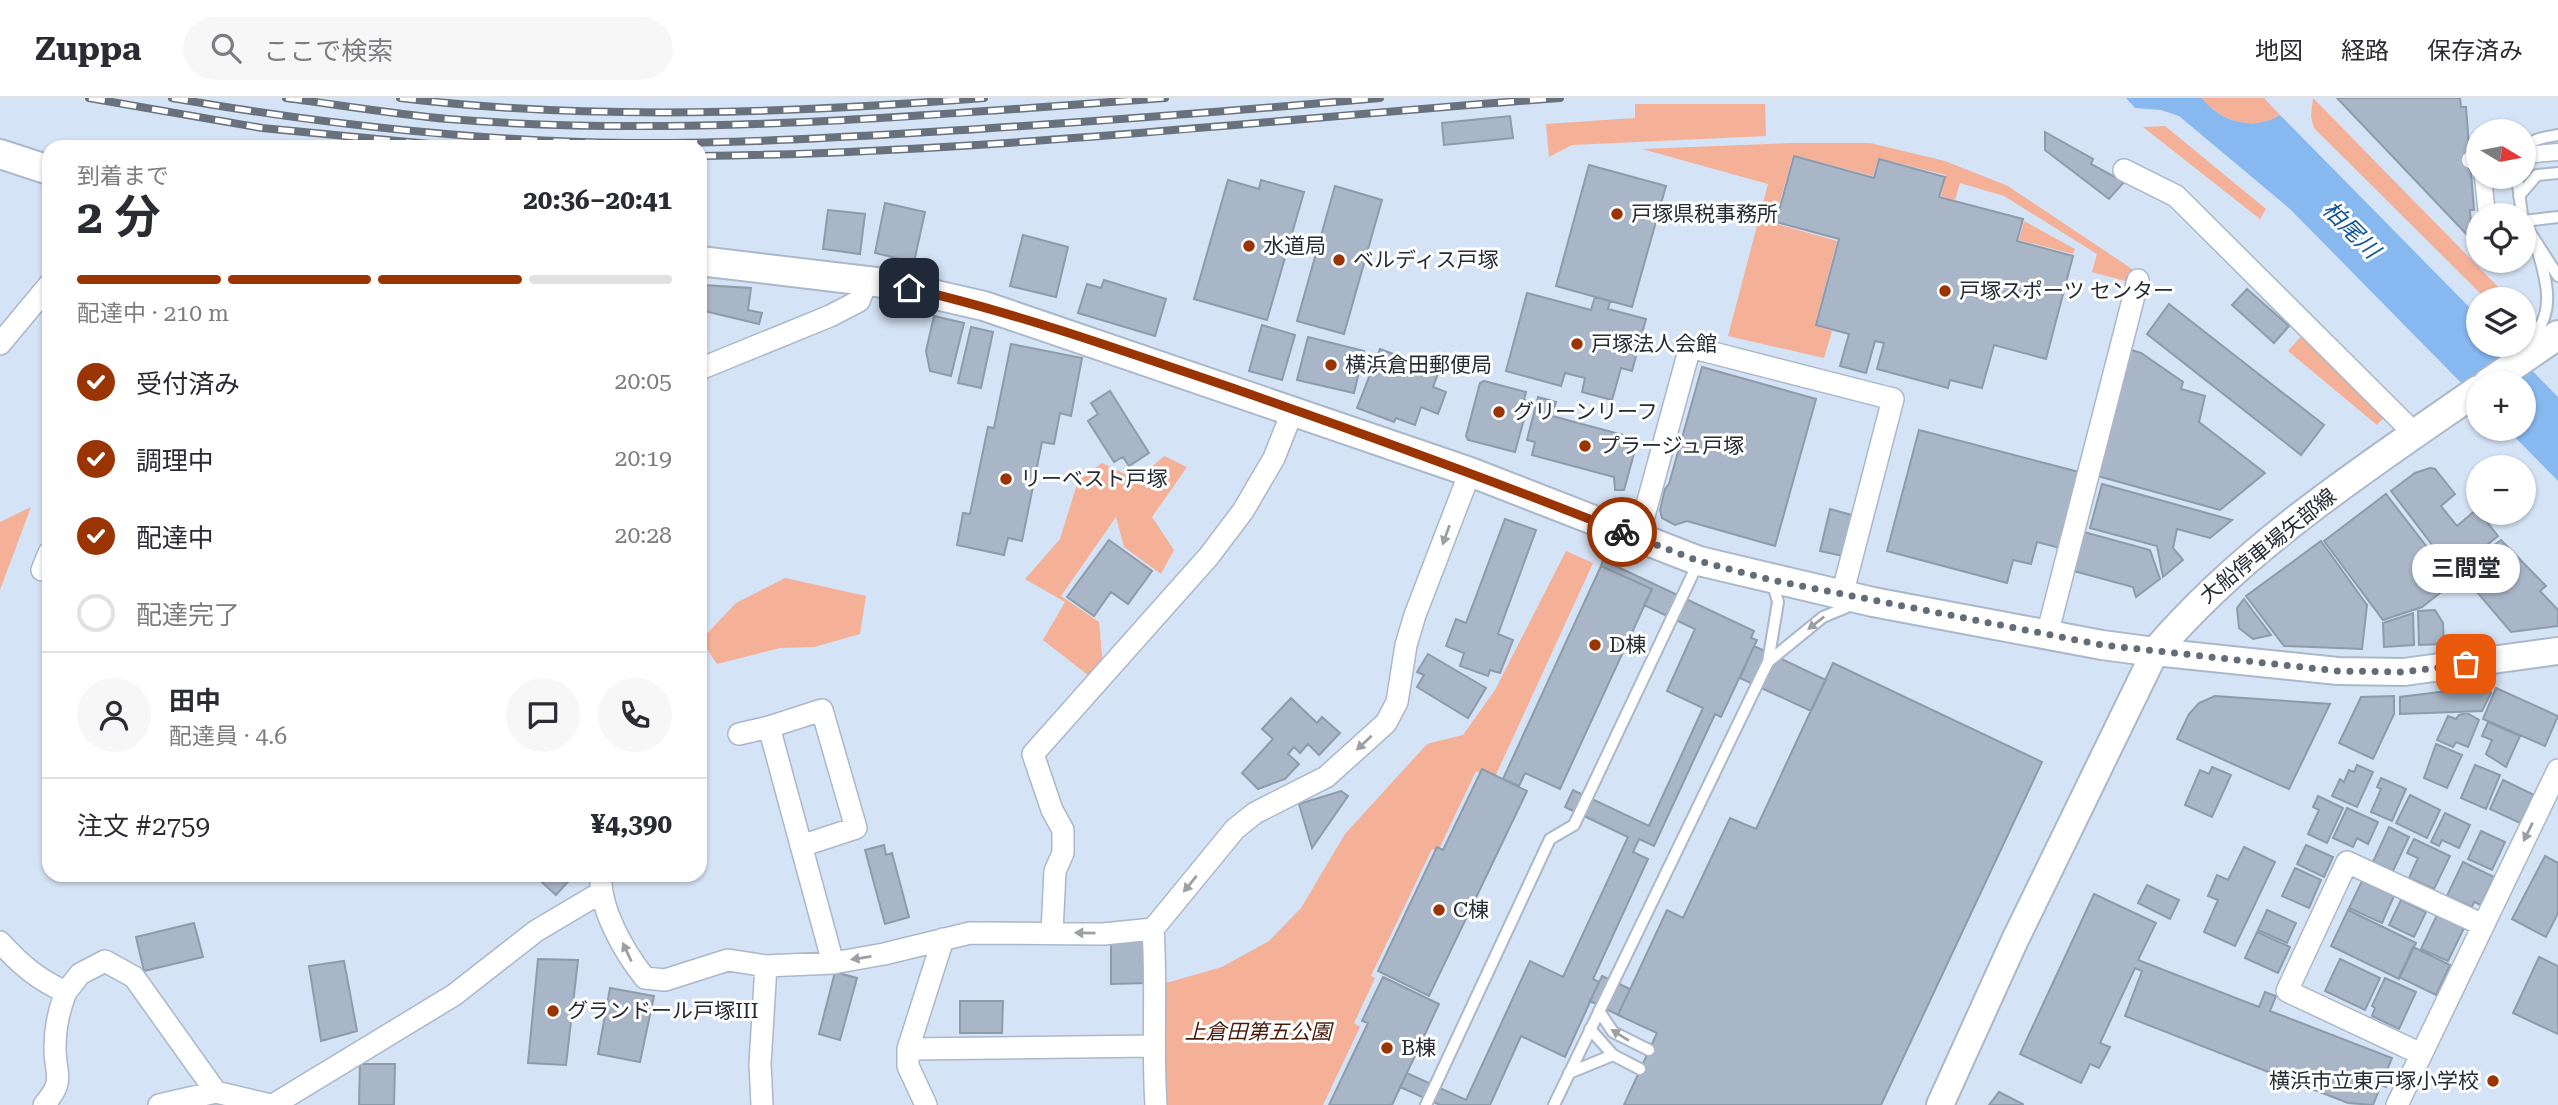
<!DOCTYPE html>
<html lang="ja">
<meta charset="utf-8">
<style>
body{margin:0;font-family:"Roboto Serif","Noto Sans JP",serif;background:#f7f7f7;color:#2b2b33;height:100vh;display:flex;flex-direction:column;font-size:26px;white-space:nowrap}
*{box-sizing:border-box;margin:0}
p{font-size:23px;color:#7c7c81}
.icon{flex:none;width:38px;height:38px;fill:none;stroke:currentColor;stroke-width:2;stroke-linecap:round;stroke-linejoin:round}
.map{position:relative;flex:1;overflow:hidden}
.sheet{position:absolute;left:42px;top:42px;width:665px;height:742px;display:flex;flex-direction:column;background:#fff;border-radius:21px;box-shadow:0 2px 5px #0004}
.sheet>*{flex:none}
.needle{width:46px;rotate:100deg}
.controls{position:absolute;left:2466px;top:21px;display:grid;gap:14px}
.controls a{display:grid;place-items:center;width:70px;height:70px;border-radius:50%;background:#fff;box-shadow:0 2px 5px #0004;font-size:35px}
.pin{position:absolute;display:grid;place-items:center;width:60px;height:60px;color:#fff;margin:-30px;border-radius:14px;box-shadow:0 4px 10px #0006}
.courier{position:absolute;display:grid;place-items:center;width:70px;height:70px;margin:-35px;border:5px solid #9a3503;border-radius:50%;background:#fff;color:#222;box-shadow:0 2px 9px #0007}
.bubble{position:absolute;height:49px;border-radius:24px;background:#fff;box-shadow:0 2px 5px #0004;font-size:23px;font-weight:700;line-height:49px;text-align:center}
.summary em{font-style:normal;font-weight:700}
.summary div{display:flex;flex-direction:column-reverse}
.summary{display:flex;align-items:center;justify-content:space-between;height:119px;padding:0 35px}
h1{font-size:46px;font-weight:700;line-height:52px}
.bar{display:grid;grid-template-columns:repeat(4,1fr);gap:10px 7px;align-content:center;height:84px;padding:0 35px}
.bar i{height:9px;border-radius:5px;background:#e1e1e2}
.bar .selected{background:#9a3503}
.bar p{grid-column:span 4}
.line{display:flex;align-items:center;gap:18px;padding:0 35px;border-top:2px solid #e1e1e2}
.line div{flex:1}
.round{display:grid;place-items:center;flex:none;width:74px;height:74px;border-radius:37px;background:#f7f7f7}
ol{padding:0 35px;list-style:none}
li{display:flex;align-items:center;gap:21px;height:77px}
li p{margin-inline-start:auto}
li .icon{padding:7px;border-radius:50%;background:#9a3503;color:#fff;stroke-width:4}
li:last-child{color:#7c7c81}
li i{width:38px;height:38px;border:4px solid #e1e1e2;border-radius:50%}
header{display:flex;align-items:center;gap:42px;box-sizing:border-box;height:98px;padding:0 35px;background:#fff;border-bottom:2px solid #e1e1e2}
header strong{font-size:33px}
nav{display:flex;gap:38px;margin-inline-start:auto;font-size:24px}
.search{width:490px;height:63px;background:#f7f7f7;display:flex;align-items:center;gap:18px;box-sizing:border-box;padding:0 24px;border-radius:38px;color:#7c7c81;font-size:26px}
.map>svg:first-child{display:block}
.green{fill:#f5b098}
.water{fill:#88b8f0}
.building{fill:#a8b6c7;stroke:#8d9bab;stroke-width:2}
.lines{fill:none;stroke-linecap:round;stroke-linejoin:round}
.service-casing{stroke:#aab8c9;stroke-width:14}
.pedestrian-casing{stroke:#aab8c9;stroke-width:19}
.minor-casing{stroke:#aab8c9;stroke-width:24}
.tertiary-casing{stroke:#aab8c9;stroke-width:30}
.secondary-casing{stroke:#aab8c9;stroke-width:32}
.service{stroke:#fff;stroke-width:10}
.pedestrian{stroke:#fff;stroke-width:16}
.minor{stroke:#fff;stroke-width:21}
.tertiary{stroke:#fff;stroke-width:26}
.secondary{stroke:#fff;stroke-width:28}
.rail-casing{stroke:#68717c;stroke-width:8}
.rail{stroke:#fff;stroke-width:5;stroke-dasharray:16;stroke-linecap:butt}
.oneway{fill:#9da0a3}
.done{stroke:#636c77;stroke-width:7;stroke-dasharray:0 12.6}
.route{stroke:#9a3503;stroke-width:9}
.poi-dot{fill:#9a3503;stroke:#fff;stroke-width:2.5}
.labels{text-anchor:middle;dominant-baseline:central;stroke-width:6;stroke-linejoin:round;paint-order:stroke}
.poi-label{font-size:21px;fill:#262c33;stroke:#fff;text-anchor:start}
.street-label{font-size:21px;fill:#262c33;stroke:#fff}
.park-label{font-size:21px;font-style:italic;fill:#491b09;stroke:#fff}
.water-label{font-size:23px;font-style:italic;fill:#115698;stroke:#fff}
</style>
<header>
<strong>Zuppa</strong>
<div class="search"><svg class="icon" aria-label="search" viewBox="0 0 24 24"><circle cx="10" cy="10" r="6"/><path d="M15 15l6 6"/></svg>ここで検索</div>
<nav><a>地図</a><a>経路</a><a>保存済み</a></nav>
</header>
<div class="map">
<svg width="2558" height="1007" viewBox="0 0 2558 1007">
<rect width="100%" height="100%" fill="#d4e3f5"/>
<path class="green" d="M2202,0H2264L2280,17C2254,33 2221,25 2202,0Z
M2313,0L2510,201H2486L2314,30L2311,18Z
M1635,6H1765L1766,38L1572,47L1549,59L1546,26L1635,20Z
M2165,28L2266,111L2260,121L2143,29Z
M1793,45H1870L1945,63L2008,88L2138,175L2136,186L2092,174L2097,156L2004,98L1960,85L1955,102L1941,98L1946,77L1878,60L1873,78L1793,57L1774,125L1837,143L1815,227L1832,233L1824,260L1728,238L1768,86L1642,51Z
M2024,123L2075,151L2073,156L2019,142Z
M2304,235L2385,318L2377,327L2288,253Z
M1164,358L1187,369L1152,419L1174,452L1161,476L1124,449L1116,419L1061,498L1099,524L1103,568L1093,581L1043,542L1065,504L1025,481L1060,441L1078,383L1102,365L1137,382Z
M31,409L0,492V424Z
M1566,453L1593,465L1494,681L1476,673L1438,753L1432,751L1371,878L1375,880L1354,925L1360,929L1323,1007H1164L1162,948L1166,885L1222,869L1269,843L1301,810L1345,736L1427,646L1463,637L1495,592Z
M785,480L866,498L860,536L814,549L780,550L717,566L701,542L736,505Z"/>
<path class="water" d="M2126,0H2202C2221,25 2254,33 2280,17L2478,218V247H2507L2558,299V383L2507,331H2524V285H2478V302L2290,111L2179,18L2161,12L2135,10Z"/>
<path class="building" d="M2337,0H2460L2461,9H2466L2474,112H2470L2472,142Z
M1510,18L1513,40L1444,47L1442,25Z
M2045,34L2093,61L2091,66L2124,84L2109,101L2045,52Z
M1794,58L1874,80L1879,61L1945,79L1939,99L2023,121L2017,143L2073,158L2046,261L1994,247L1982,290L1950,282L1948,290L1877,271L1884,245L1875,243L1866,275L1840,268L1849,236L1816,227L1839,141L1776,124Z
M1589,67L1666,88L1632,209L1556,188Z
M1228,82L1259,91L1261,82L1304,94L1267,222L1194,201Z
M1335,88L1382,102L1344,236L1297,223Z
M885,105L925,114L914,164L875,155Z
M828,112L865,116L860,156L823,151Z
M1023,137L1068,149L1056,199L1010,188Z
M1104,182L1166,201L1155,238L1078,215L1087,186L1101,190Z
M703,187L751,190L748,212L762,215L759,226L700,212Z
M2247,191L2289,228L2274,245L2232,207Z
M1527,195L1591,212L1595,199L1610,203L1608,211L1646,221L1632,273L1621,270L1612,302L1582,294L1585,280L1565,275L1561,288L1506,273Z
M2169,206L2324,327L2301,357L2147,236Z
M934,218L964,225L951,278L930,273L926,253Z
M1262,227L1295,237L1282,282L1249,273Z
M971,229L993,234L981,290L958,285Z
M1308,239L1364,253L1354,295L1297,282Z
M1011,246L1082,260L1071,318L1060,315L1054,346L1042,344L1022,443L1008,440L1004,457L957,447L963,415L970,416L988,329L994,330Z
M1380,251L1439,273L1433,289L1446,294L1438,316L1421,309L1415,327L1396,320L1394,324L1357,310Z
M2128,251L2141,255L2183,284L2181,291L2205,298L2199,324L2265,375L2220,412L2094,377Z
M1702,269L1816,301L1775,448L1687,423L1675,427L1662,420L1660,412L1665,391L1669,386Z
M1484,283L1526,294L1524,302L1529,303L1515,354L1468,342L1466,338L1480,285Z
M1110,293L1149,355L1129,368L1123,359L1114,364L1088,323L1098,316L1091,305Z
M1538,299L1556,304L1552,318L1638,341L1624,392H1615L1614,379L1532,357L1535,344L1527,342Z
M1919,332L2079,374L2060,450L2037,444L2031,466L2013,462L2007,485L1887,453Z
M2430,370L2435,371L2455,396L2441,408L2457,428L2477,411L2498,438L2453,474L2391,393L2415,375Z
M2102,386L2113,389L2232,422L2210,440L2177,431L2173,450L2183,462L2163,479L2157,448L2090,430Z
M2386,396L2454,484L2422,509L2383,522L2324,443Z
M1830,411L1852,417L1843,458L1820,453Z
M1505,421L1536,432L1498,536L1513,542L1500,575L1490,572L1488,578L1460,568L1464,555L1446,548L1456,521L1466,525Z
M2080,433L2150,452L2160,481L2136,499L2133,489L2070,472Z
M1109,442L1152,473L1128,506L1111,494L1094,518L1067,499Z
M2501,442L2546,488L2540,493L2558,512V528L2511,534L2459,473Z
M2321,443L2367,507L2362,551L2284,548L2246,498Z
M1603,462L1754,533L1751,540L1757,542L1721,619L1715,616L1654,748L1639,741L1633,754L1648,761L1593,881L1599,884L1565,959L1521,938L1490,1007H1440L1400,989L1407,975L1466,1002L1530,863L1563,879L1628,739L1565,709L1573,692L1649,728L1703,610L1667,593L1695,531L1644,507L1652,491L1601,468Z
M1601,468L1652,491L1560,691L1525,675L1519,688L1503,681Z
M2244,501L2271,537L2253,541L2239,530L2237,510Z
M2435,512L2443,525L2444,546L2419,547L2418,513Z
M2413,515L2414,547L2384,549L2383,525Z
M1754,548L1826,582L1811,613L1740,580Z
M1428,556L1486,590L1468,620L1417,589L1424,577L1417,574Z
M1833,565L2042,664L1881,1007H1624L1657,935L1618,917L1667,812L1683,820L1730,720L1756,731Z
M2487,588L2491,595L2482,613L2400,616V599Z
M2496,590L2558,618L2545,648L2483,621Z
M2215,598L2330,606L2289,691L2177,641L2189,616L2199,605Z
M2394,598V616L2373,661L2339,645L2361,599Z
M1291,600L1317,625L1322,619L1340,635L1319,657L1308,646L1300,655L1294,649L1288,656L1299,666L1285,681L1258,691L1242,675L1273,641L1262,631Z
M2467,615L2479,622L2468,649L2456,644L2453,649L2437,642L2448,618L2456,621L2459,617Z
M2488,624L2520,638L2506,669L2486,656L2492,642L2482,638Z
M2436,646L2462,657L2447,690L2424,680Z
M2357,667L2373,674L2357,709L2332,698L2340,681L2344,684L2349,672L2354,674Z
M2475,667L2500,677L2486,711L2461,700Z
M2212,669L2231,677L2212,719L2185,707L2200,672L2209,676Z
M1482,671L1527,693L1429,898L1378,873L1437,749L1443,752Z
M2381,680L2406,691L2392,723L2371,714L2381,691L2377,689Z
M2503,682L2534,697L2520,725L2490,711Z
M1341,693L1348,698L1312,750L1299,706Z
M2410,697L2440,712L2427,740L2396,725Z
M2318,698L2343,710L2327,745L2308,736L2319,712L2313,709Z
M2347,710L2378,724L2368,746L2357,740L2353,749L2333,740Z
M2445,715L2470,727L2459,750L2442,742L2439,748L2431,744Z
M2389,729L2409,739L2393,773L2373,764Z
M2481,733L2505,744L2492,772L2468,761Z
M2414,741L2450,758L2434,791L2409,780L2418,760L2407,755Z
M884,747L886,757L892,755L909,819L885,826L865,752Z
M2306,747L2333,759L2324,779L2297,766Z
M2244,749L2275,764L2235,848L2204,834L2218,802L2208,798L2217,777L2228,782Z
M2545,758L2558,765V815L2546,839L2512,821Z
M2463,764L2494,779L2481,807L2474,804L2472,809L2447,798Z
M2295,770L2321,782L2309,810L2282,798Z
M534,777H574L556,797Z
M2362,783L2394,798L2382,825L2349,810Z
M2147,787L2179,802L2170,821L2138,805Z
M2094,796L2156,825L2138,862L2259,909L2265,894L2276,898L2270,913L2392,960L2387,972L2392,974L2386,989L2381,987L2373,1007L2348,1005L2125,918L2142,873L2135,870L2100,945L2110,949L2099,970L2090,966L2081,985L2020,956Z
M2401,802L2426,814L2414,839L2389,827Z
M2267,812L2296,825L2287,845L2258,832Z
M2348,812L2416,845L2399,881L2331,848Z
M2437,817L2464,830L2448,863L2421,851Z
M194,825L203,859L144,873L136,839Z
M2257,834L2290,849L2278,875L2245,860Z
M1146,842V885L1111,886V843Z
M2413,849L2450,867L2436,897L2399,879Z
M2539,859L2558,868V936L2513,915Z
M538,861L578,862L566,967L528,965Z
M2340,861L2380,880L2365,912L2325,893Z
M344,863L357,933L321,943L309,868Z
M835,874L857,880L840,942L819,936Z
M1602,878L1630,891L1618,917L1590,903Z
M1383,879L1439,906L1392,1007H1329L1368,925L1362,923Z
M2385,880L2416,894L2399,931L2372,918L2375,910L2372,908Z
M610,890L654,898L640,964L598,956Z
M960,903H1003L1002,935H960Z
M360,966H395L394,1007H359Z
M1999,994L2023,1006V1007H1989Z"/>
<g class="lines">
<g class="service-casing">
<path id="service" d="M2524,52C2529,41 2546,39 2558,37
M2517,79L2522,117
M2519,98L2537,77L2558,75
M2524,123L2558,119
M2524,125L2558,178
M2529,241C2558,217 2546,180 2536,147
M1768,564L1823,519L1852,507
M1599,913L1613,934L1649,952
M1590,931L1613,957L1640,971
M1569,975L1613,957
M1426,1007L1550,741L1574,727L1698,465
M1554,1007L1768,564L1778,504L1772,483"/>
</g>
<g class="pedestrian-casing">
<path id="pedestrian" d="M2524,57L2558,54
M2470,62L2478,61
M2483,79L2487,117"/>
</g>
<g class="minor-casing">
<path id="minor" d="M2124,72L2176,98L2415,336
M0,246L49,187
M700,271L830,218L859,203L867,182
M1638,440L1690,249L1893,301L1842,497
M42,472L49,455
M2047,537L2138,182
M769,629L822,612L856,730L801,748
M739,636L769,629L833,865
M601,777C599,810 624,854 645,880L665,882L728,862L766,868L833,865L884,856L970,835L1103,836L1153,831
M1052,834L1055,773L1063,755V732L1052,712L1033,656L1209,458L1243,413L1274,360L1293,312
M943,841L908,951L1152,948
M0,844C20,866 38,882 66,894L80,876L105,863L134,879L216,994
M908,951V968L926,1007
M2421,956L2287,893L2347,764L2483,827
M44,1007C66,981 55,978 55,950C55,931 59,911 66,894
M159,1007L216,994L270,1007
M273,1007L454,897L536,833L600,795
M762,1007L760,966L766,868
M1156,1007C1152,948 1157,890 1153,831L1235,731L1255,715L1326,679L1386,625L1397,604L1406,547L1415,517L1470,374
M2397,1007L2558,672"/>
</g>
<g class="tertiary-casing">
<path id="tertiary" d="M1940,1007L2014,844L2155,554L2338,573L2404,574L2558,553"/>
</g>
<g class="secondary-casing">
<path id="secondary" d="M0,56L49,72
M700,163L884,185L984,208L1470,374L1699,463L1873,504L2102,547L2155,554C2245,448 2364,371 2478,292
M2488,285L2558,237"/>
</g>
<use href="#service" class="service"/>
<use href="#pedestrian" class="pedestrian"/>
<use href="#minor" class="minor"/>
<use href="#tertiary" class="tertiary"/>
<use href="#secondary" class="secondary"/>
<g class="rail-casing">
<path id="rail" d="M89,0L262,30L461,49
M172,0C321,26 474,43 626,45C744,46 861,38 979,31C1113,22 1246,12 1380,0
M286,0C340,7 394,16 448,21C687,40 927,17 1165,0
M400,0C592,23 791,15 984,0
M700,58C987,55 1274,21 1560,0"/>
</g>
<use href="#rail" class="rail"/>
</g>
<defs><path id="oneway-solid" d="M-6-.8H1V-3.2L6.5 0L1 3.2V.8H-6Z" transform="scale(1.75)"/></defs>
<g class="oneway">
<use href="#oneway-solid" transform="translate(1446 437) rotate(110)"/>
<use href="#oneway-solid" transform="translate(1816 525) rotate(142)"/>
<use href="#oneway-solid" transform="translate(1364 645) rotate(137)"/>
<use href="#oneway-solid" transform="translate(2528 734) rotate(116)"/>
<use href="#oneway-solid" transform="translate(1190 786) rotate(129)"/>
<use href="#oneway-solid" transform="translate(1085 835) rotate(-179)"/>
<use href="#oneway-solid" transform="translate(627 854) rotate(-115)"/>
<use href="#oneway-solid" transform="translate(861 860) rotate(171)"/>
<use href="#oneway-solid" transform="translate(1620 937) rotate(-148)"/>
</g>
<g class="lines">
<path class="done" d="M1622,434L1699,463L1771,482L2102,547L2338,573L2404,574L2466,566"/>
<path class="route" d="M909,190C1021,216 1129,255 1238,292C1367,337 1495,383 1622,434"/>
</g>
<g class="poi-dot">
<circle cx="1617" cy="116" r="7"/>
<circle cx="1249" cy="148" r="7"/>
<circle cx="1339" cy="162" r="7"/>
<circle cx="1945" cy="193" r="7"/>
<circle cx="1577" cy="246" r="7"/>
<circle cx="1331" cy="267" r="7"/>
<circle cx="1499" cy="314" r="7"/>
<circle cx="1585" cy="348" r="7"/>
<circle cx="1006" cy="381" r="7"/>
<circle cx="1595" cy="547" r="7"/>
<circle cx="1439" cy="812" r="7"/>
<circle cx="553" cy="913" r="7"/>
<circle cx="1387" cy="950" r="7"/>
<circle cx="2493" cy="983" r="7"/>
</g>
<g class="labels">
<g class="poi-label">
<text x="1631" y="116">戸塚県税事務所</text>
<text x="1263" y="148">水道局</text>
<text x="1353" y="162">ベルディス戸塚</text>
<text x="1959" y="193">戸塚スポーツ センター</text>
<text x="1591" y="246">戸塚法人会館</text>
<text x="1345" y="267">横浜倉田郵便局</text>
<text x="1513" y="314">グリーンリーフ</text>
<text x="1599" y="348">プラージュ戸塚</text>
<text x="1020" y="381">リーベスト戸塚</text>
<text x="1609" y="547">D棟</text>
<text x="1453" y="812">C棟</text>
<text x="567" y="913">グランドール戸塚III</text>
<text x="1401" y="950">B棟</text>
<text x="2479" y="983" text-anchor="end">横浜市立東戸塚小学校</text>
</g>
<g class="street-label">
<text transform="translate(2268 448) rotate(-39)">大船停車場矢部線</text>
</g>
<g class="park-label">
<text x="1258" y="934">上倉田第五公園</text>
</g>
<g class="water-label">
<text transform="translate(2351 132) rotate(45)">柏尾川</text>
</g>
</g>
</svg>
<div class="controls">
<a><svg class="needle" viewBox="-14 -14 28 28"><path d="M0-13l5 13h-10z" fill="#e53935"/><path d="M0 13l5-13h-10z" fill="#7c7c81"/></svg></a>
<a><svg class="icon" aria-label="locate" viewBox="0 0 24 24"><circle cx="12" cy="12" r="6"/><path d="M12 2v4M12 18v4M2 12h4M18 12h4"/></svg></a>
<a><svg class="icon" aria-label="layers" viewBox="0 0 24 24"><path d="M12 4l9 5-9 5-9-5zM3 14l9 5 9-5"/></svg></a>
<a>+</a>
<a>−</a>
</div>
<div class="pin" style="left:2466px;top:566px;background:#ea580c"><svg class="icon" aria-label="bag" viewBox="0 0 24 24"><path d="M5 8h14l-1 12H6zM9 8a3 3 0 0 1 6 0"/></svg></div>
<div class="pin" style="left:909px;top:190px;background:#1f2937"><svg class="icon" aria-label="home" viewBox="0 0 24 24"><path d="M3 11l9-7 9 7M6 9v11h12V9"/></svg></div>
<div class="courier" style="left:1622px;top:434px"><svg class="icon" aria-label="bike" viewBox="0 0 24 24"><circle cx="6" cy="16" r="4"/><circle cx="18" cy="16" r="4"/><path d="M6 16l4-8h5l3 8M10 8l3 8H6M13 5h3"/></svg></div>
<div class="bubble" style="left:2412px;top:446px;width:108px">三間堂</div>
<section class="sheet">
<div class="summary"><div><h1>2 分</h1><p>到着まで</p></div><em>20:36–20:41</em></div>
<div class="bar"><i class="selected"></i><i class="selected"></i><i class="selected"></i><i></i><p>配達中 · 210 m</p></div>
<ol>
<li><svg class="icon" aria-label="check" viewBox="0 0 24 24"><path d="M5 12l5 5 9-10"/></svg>受付済み<p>20:05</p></li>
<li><svg class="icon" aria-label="check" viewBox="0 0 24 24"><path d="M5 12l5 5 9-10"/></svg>調理中<p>20:19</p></li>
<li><svg class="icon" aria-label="check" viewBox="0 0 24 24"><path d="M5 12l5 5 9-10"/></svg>配達中<p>20:28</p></li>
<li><i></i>配達完了</li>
</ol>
<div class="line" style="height:126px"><a class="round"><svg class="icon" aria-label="person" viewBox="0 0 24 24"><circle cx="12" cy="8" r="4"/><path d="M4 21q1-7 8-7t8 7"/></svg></a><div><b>田中</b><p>配達員 · 4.6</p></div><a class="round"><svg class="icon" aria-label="chat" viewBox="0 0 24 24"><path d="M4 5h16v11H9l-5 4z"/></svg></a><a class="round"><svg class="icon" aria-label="phone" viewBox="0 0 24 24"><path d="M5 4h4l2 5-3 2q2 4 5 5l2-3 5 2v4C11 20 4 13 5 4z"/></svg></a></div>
<div class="line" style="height:91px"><div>注文 #2759</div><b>¥4,390</b></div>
</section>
</div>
